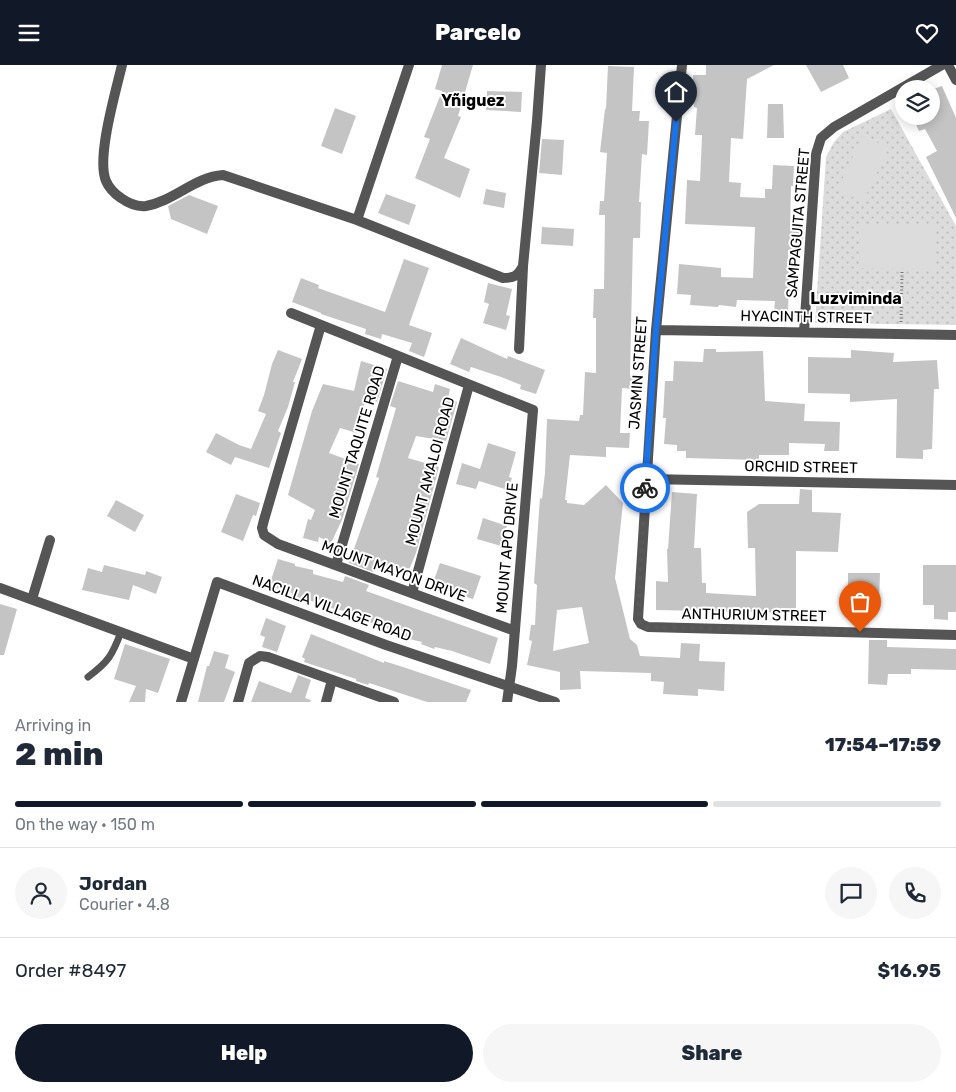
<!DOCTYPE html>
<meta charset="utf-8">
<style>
body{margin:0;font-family:Rubik,sans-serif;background:#f6f6f7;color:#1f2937;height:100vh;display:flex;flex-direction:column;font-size:19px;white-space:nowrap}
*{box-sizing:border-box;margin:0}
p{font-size:16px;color:#747a83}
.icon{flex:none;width:28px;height:28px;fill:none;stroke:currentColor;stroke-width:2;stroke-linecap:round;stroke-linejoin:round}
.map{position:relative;height:637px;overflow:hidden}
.side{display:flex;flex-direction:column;background:#fff;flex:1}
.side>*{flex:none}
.controls{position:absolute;left:895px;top:15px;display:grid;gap:10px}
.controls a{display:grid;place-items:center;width:45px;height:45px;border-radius:50%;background:#fff;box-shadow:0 2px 12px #0003;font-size:25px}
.pin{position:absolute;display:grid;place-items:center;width:42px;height:42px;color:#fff;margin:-51px -21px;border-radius:50% 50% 50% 0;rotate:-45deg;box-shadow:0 0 5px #0007}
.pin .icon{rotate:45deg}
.courier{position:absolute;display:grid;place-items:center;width:50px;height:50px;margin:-25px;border:4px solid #1a73e8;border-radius:50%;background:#fff;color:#222;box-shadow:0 1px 6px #0007}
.overview em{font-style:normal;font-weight:800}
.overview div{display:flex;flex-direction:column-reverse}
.overview{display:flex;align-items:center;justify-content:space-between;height:85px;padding:0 15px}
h1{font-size:32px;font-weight:800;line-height:38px}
.bar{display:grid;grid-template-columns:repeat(4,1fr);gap:8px 5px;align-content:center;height:60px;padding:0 15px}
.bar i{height:6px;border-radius:4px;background:#e0e1e3}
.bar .current{background:#111827}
.bar p{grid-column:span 4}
.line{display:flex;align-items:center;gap:12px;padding:0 15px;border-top:1px solid #e0e1e3}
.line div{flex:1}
.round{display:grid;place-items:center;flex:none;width:52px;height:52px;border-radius:26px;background:#f6f6f7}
.button{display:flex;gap:10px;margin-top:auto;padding:10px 15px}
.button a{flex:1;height:58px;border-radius:30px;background:#111827;color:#fff;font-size:20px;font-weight:800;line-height:58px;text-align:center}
.button a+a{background:#f6f6f7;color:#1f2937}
header{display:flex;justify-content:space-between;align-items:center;height:65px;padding:0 15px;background:#111827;color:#fff;font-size:22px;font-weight:800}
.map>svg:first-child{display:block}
.green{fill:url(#green-dots)}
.pitch{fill:#dcdcdc}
.building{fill:#c4c4c4;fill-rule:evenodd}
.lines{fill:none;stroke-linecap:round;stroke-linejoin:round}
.path{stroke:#777;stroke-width:3;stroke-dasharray:1 2.5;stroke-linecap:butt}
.lane{stroke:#555;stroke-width:7}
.street{stroke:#555;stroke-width:10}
.done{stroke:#595959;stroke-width:5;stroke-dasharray:0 9}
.route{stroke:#1a73e8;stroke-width:6}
.labels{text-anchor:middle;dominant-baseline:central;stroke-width:4;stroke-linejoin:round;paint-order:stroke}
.street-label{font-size:15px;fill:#000;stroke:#fff}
.neighbourhood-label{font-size:16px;font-weight:bold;fill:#000;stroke:#fff}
</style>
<header><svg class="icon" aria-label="menu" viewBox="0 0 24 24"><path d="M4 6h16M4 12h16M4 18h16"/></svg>Parcelo<svg class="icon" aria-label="heart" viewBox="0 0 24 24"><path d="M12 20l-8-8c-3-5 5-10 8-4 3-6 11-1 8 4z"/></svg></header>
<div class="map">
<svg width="956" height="637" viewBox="0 0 956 637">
<defs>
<pattern id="green-dots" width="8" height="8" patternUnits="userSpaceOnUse" patternTransform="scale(1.25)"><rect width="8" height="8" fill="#dcdcdc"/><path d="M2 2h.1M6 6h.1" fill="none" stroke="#bbb" stroke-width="1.8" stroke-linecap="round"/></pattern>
</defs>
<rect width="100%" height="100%" fill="#fff"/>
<path class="green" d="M891,44L956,161V260L815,258L826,92L834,77L843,67Z"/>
<path class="pitch" d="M863,70L889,83L863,137L837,125Z
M860,160L935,161L934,204L859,203Z"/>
<path class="building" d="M442,0H473L458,51L461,52L444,93L470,104L460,133L415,113L430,74L424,72L442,26L435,24Z
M706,0H774L747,14L743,74L731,73L729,117L741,118L740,132L765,133V124H772L773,100L794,101L793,121H791L790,166H803L802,185H788L789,215L788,248L774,247L775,236L737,235L736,242L719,240L718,242L690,240L691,230L677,229L679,199L721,203V212L753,213L755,162L685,159L687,115L700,116L702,70H695L697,43L694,42L693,10H706Z
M806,0H843L849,13L821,27Z
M608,1L634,2L632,46H640L639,56H649L647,90L642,89L639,137H641L640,173H633L630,310H635L634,324L622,323L620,368H630L629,383L606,382V392L570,390L565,435H567V438L584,440L606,420L623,438L615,513L630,574L637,580L640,591L680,593L681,578L700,579L699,596L725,597L724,626L698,624V631L663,629L664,617L651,616V608L580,606L581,624L560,625V607L527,600L532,576L529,575L531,560H535L537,520L534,518L540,433L542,434L545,408L547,354L579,356L580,350H583L585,307L596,308V253H593L594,224H604L605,150H599L600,136H604L607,88L600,87L605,44H606ZM582,542L589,578L553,586L557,545Z
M942,21L956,53V153L926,92L937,86L925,64L919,66L912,51H931V25Z
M487,26L522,27L521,47L486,45Z
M768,39H783L784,73H767Z
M335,43L356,51L342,89L321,81Z
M542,74L564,75L562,110L539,108Z
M486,124L506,128L504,143L483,139Z
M386,129L416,140L409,160L378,148Z
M189,130L218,141L207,169L171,154L168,141Z
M542,162L574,164L573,181L541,179Z
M404,194L429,203L409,260L432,268L424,292L409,286L412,278L382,269L381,274L365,269L366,264L321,249V248L292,237L301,213L319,220L318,223L385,247Z
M488,218L512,224L506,250L510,251L506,265L483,258L489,239L484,237Z
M461,273L507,294L508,291L545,305L536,329L520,324L521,320L501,312L471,302L469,307L450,299Z
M704,284H716V287L763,286L765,336L805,339L804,356L840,357L839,386H824L825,379L789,378V390H759V395L686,393V386H677V380L664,379L666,353H663L665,316H673L674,296L703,297Z
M278,285L302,294L293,317H295L288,342L278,366L281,368L269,403L235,392L231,400L206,387L216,368L239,380L251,384L266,349L258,346L264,330L272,299Z
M851,285L894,288L893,297L937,295L939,324H934L932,384L923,385V394L896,393L897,334L850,337V329L808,328V292L851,293Z
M361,296L387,304L377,337L366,333L357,368L340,363L329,388L359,399L342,455L331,478L319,472L318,477L303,473L308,454L311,455L315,445L288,430L312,346L323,319L354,326Z
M398,316L433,327L435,319L450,324L448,333L457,337L446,376L416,371L408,393L439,402L416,488L407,510L375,502L373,507L349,498L379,413L376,412L396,343L390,341Z
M488,378L516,387L509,412L512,413L508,425L479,416L476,424L456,419L462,398L480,404Z
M800,424L812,425V447L841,448L838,487L796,486V548L656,545V516L668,517L667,484H668L672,427L697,429L694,483H701L702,518H706V528L756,531L755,483H748L747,447L759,439H799Z
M236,429L260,438L256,451L253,450L243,476L221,467Z
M116,435L144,450L135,467L107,451Z
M483,453L507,461L501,481L477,474Z
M278,494L295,499V501L313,505V509L343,517L345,511L369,520L366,526L498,573L490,599L452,586L435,582L434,584L421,579L422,577L401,572L402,569L347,549L348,547L327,542V540L291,531L292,528L269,521Z
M440,498L481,511L473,534L432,521Z
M104,500L145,510L146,506L162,512L156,529L133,520L129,535L82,525L88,503L102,507Z
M923,500H956V547H948V555L934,554V540H923Z
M848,508H880L879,537L848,536Z
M0,539L17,544L4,590H0Z
M266,553L286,561L277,587L262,582L265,572L260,570Z
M311,569L384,598V596L403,602L471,625L466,637H427L369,618L368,620L356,616V614L304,597L305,594L302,592Z
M869,575H887V582L956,584V605L911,604V609H888L887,620L868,619Z
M125,579L170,594L158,628L146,624L145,637H129L136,621L114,614Z
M214,586L229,590L225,603L235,607L224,637H198L207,601H209Z
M298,610L311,615L305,633L311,635L310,637H251L259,616L291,628Z"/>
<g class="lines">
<path class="path" d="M901,257L902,207"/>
<path class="lane" d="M88,612C108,597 112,591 121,567"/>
<path class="street" d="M122,0C116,26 96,93 106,116C109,123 115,129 121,133C128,138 137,142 146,141C174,136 195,112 223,110L357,155L503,213C514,213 518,211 523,201L537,56L541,0
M682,0L656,265L638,554L641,559L648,562L956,570
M948,0L956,15
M357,155L409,0
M291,248L533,345L512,601L507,637
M321,260L264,455L262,463L264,470L278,479L515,566
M656,265L956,270
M804,267L816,89L821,73L834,62L942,0
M519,284L523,202
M646,414L956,420
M336,500L398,291
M0,523L194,594
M412,528L469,320
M32,534L50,475
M181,637L217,517L386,580L555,637
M238,637L249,598L260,591L268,592L394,637
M326,637L332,615"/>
</g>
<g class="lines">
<path class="done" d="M645,423L638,554L641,559L648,562L860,567"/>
<path class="route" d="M645,423L656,265L676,57"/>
</g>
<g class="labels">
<g class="street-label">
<text transform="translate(798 158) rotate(-85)">SAMPAGUITA STREET</text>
<text transform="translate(806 252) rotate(1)">HYACINTH STREET</text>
<text transform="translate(638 308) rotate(-86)">JASMIN STREET</text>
<text transform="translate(357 377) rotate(-73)">MOUNT TAQUITE ROAD</text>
<text transform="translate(801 402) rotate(1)">ORCHID STREET</text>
<text transform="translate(430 406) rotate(-75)">MOUNT AMALOI ROAD</text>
<text transform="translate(507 483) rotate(-85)">MOUNT APO DRIVE</text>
<text transform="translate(394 506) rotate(20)">MOUNT MAYON DRIVE</text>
<text transform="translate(332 543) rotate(20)">NACILLA VILLAGE ROAD</text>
<text transform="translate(754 550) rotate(1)">ANTHURIUM STREET</text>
</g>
<g class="neighbourhood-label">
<text x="473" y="35">Yñiguez</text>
<text x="856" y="233">Luzviminda</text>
</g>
</g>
</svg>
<div class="controls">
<a><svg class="icon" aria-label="layers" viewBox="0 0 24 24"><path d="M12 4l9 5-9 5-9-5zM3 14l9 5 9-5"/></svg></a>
</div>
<div class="pin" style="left:860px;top:567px;background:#ea580c"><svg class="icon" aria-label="bag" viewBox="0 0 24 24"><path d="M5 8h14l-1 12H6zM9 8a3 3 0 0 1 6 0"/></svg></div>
<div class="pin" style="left:676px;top:57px;background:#1f2937"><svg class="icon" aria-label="home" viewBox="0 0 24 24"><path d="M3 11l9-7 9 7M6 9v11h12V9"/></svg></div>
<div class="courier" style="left:645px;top:423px"><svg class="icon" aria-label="bike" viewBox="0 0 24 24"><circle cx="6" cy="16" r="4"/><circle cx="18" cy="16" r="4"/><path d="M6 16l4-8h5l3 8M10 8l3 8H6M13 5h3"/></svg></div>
</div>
<section class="side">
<div class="overview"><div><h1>2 min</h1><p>Arriving in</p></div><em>17:54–17:59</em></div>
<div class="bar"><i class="current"></i><i class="current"></i><i class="current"></i><i></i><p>On the way · 150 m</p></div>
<div class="line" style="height:90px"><a class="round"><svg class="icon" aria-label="person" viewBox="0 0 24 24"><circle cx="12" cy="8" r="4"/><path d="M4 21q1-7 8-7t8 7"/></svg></a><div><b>Jordan</b><p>Courier · 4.8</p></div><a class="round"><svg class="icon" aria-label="chat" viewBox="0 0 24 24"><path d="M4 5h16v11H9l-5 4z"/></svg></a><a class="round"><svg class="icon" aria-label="phone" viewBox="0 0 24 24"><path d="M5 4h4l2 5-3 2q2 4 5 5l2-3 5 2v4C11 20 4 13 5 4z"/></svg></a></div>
<div class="line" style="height:65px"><div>Order #8497</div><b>$16.95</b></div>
<div class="button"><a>Help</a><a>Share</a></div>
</section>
